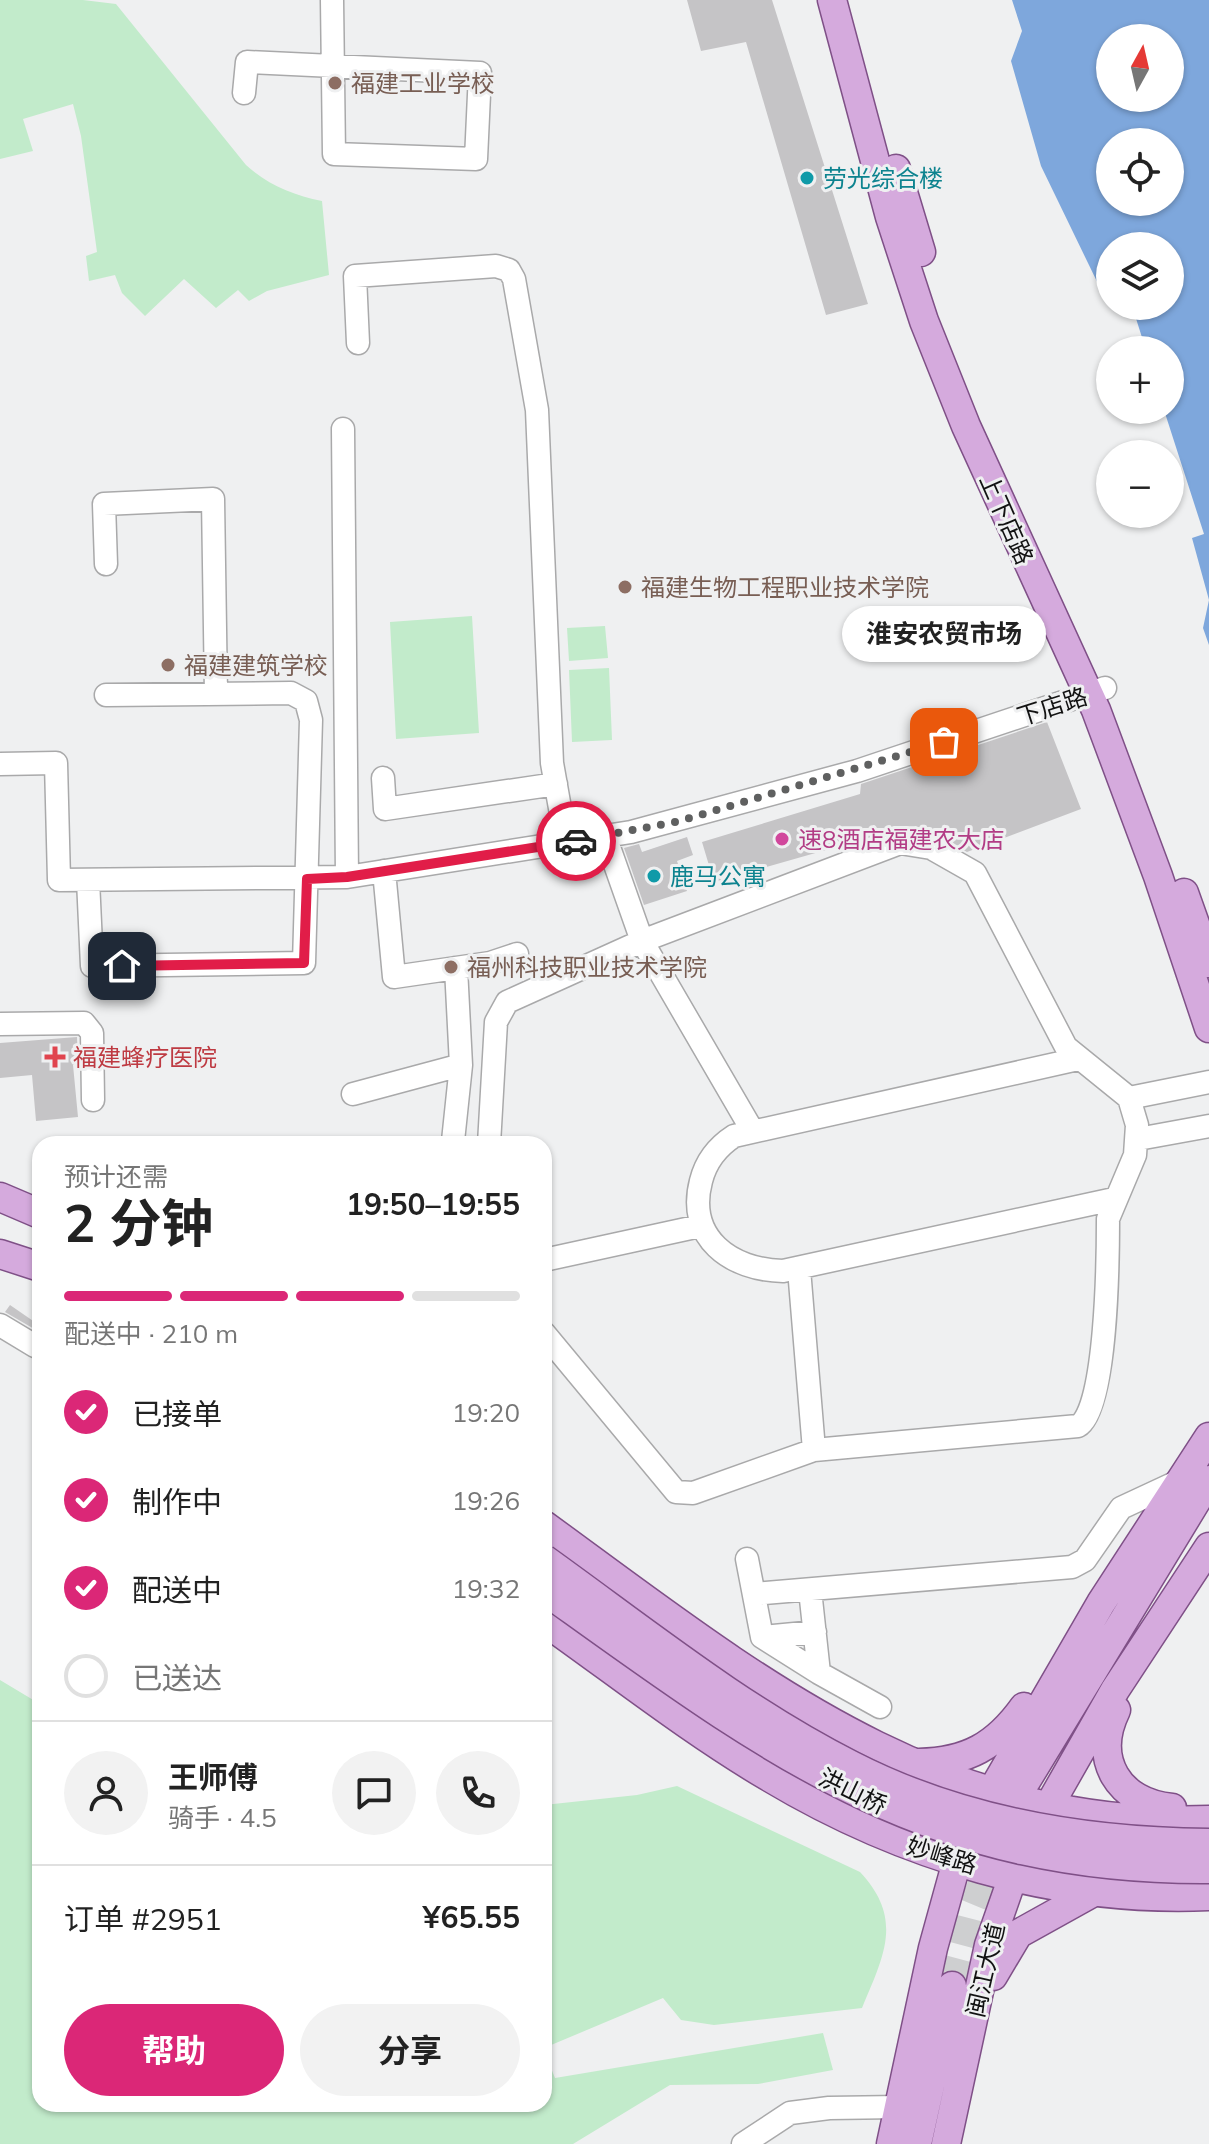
<!DOCTYPE html>
<html lang="zh">
<meta charset="utf-8">
<style>
body{margin:0;font-family:Mulish,"Noto Sans SC",sans-serif;background:#f2f2f2;color:#222;height:100vh;display:flex;flex-direction:column;font-size:30px;white-space:nowrap}
*{box-sizing:border-box;margin:0}
p{font-size:26px;color:#767676}
.icon{flex:none;width:44px;height:44px;fill:none;stroke:currentColor;stroke-width:2;stroke-linecap:round;stroke-linejoin:round}
.map{position:relative;flex:1;overflow:hidden}
.sheet{position:absolute;left:32px;top:1136px;width:520px;height:976px;display:flex;flex-direction:column;background:#fff;border-radius:24px;box-shadow:0 2px 6px #0004}
.sheet>*{flex:none}
.needle{width:52px;rotate:8deg}
.fabs{position:absolute;left:1096px;top:24px;display:grid;gap:16px}
.fabs a{display:grid;place-items:center;width:88px;height:88px;border-radius:50%;background:#fff;box-shadow:0 2px 6px #0004;font-size:40px}
.pin{position:absolute;display:grid;place-items:center;width:68px;height:68px;color:#fff;margin:-34px;border-radius:16px;box-shadow:0 4px 12px #0006}
.courier{position:absolute;display:grid;place-items:center;width:80px;height:80px;margin:-40px;border:6px solid #e11d48;border-radius:50%;background:#fff;color:#222;box-shadow:0 2px 10px #0007}
.bubble{position:absolute;height:56px;border-radius:28px;background:#fff;box-shadow:0 2px 6px #0004;font-size:26px;font-weight:700;line-height:56px;text-align:center}
.headline em{font-style:normal;font-weight:700}
.headline div{display:flex;flex-direction:column-reverse}
.headline{display:flex;align-items:center;justify-content:space-between;height:136px;padding:0 32px}
h1{font-size:52px;font-weight:700;line-height:60px}
.bar{display:grid;grid-template-columns:repeat(4,1fr);gap:12px 8px;align-content:center;height:96px;padding:0 32px}
.bar i{height:10px;border-radius:6px;background:#e0e0e0}
.bar .on{background:#db2777}
.bar p{grid-column:span 4}
.line{display:flex;align-items:center;gap:20px;padding:0 32px;border-top:2px solid #e0e0e0}
.line div{flex:1}
.round{display:grid;place-items:center;flex:none;width:84px;height:84px;border-radius:42px;background:#f2f2f2}
ol{padding:0 32px;list-style:none}
li{display:flex;align-items:center;gap:24px;height:88px}
li p{margin-inline-start:auto}
li .icon{padding:8px;border-radius:50%;background:#db2777;color:#fff;stroke-width:4}
li:last-child{color:#767676}
li i{width:44px;height:44px;border:4px solid #e0e0e0;border-radius:50%}
.action{display:flex;gap:16px;margin-top:auto;padding:16px 32px}
.action a{flex:1;height:92px;border-radius:48px;background:#db2777;color:#fff;font-size:32px;font-weight:700;line-height:92px;text-align:center}
.action a+a{background:#f2f2f2;color:#222}
.map>svg:first-child{display:block}
.green{fill:#c2ebcb}
.water{fill:#7ea7dc;fill-rule:evenodd}
.building{fill:#c5c4c6}
.lines{fill:none;stroke-linecap:round;stroke-linejoin:round}
.major-tunnel{stroke:#cecfd0;stroke-width:28;stroke-dasharray:28 14;stroke-linecap:butt}
.minor-casing{stroke:#a9a9aa;stroke-width:25}
.major-casing{stroke:#7f5087;stroke-width:31}
.minor{stroke:#fff;stroke-width:22}
.major{stroke:#d5aadd;stroke-width:28}
.major-bridge-casing{stroke:#7f5087;stroke-width:31;stroke-linecap:butt}
.major-bridge{stroke:#d5aadd;stroke-width:28}
.done{stroke:#5f6060;stroke-width:8;stroke-dasharray:0 14.4}
.route{stroke:#e11d48;stroke-width:10}
.education-dot{fill:#8d6e63;stroke:#eff0f1;stroke-width:3}
.culture-dot{fill:#0f9aa8;stroke:#eff0f1;stroke-width:3}
.hotel-dot{fill:#d1479c;stroke:#eff0f1;stroke-width:3}
.health-dot{fill:#e0444e;stroke:#eff0f1;stroke-width:3}
.labels{text-anchor:middle;dominant-baseline:central;stroke-width:6;stroke-linejoin:round;paint-order:stroke}
.education-label{font-size:24px;fill:#785e54;stroke:#eff0f1;text-anchor:start}
.culture-label{font-size:24px;fill:#0d838f;stroke:#eff0f1;text-anchor:start}
.street-label{font-size:24px;fill:#121212;stroke:#eff0f1}
.hotel-label{font-size:24px;fill:#b23c85;stroke:#eff0f1;text-anchor:start}
.health-label{font-size:24px;fill:#be3a42;stroke:#eff0f1;text-anchor:start}
</style>
<div class="map">
<svg width="1209" height="2144" viewBox="0 0 1209 2144">
<rect width="100%" height="100%" fill="#eff0f1"/>
<path class="green" d="M0,0H83L116,4L246,165C268,185 293,195 322,201L329,275L267,291L249,301L238,290L216,308L184,279L145,316L122,293L115,275L89,281L86,256L97,252L81,136L73,104L23,119L33,151L0,159Z
M472,616L479,733L396,739L390,622Z
M605,626L608,658L569,661L567,628Z
M609,668L612,740L572,742L569,670Z
M0,1680L40,1704V2104H544V2051L555,2078L823,2033L833,2070L758,2084L670,2085L573,2144H0Z
M677,1786L860,1872C904,1919 884,1955 862,2008L714,2025L681,2020L663,1998L544,2048V1854L547,1853L544,1805L637,1795Z"/>
<path class="water" d="M1012,0H1209V645L1203,628L1209,600L1192,538L1204,534L1164,410H1170V350H1146L1132,306H1170V246H1110V294H1103L1041,166L1011,61L1022,31ZM1110,38H1170V98H1110ZM1110,142H1170V202H1110Z"/>
<path class="building" d="M687,0H772L868,304L826,315L746,42L701,51Z
M1047,722L1081,809L967,852L934,834L896,830L714,882L702,842L860,794L861,784Z
M687,837L693,855L677,861L687,891L644,905L624,848L639,844L642,852Z
M77,1037L78,1064L73,1065L78,1117L36,1121L32,1075L0,1078V1043Z
M10,1305L39,1325L36,1330L5,1312Z"/>
<g class="lines">
<path class="major-tunnel" d="M952,1986L973,1906L997,1848"/>
<g class="minor-casing">
<path id="minor" d="M244,93L247,62L480,73L476,159L334,154L332,0
M358,343L355,276L496,266L509,270L514,279L537,410L552,763L566,842
M343,429L347,877
M106,564L104,504L213,499L216,694
M0,764L56,763L59,880L347,877L631,832L857,771L1105,688
M383,778L385,809L556,784
M605,836L642,941L752,1130
M384,871L394,977L490,963L517,954
M88,880L92,966L304,963L311,720L306,701L291,693L106,695
M0,1024L84,1023L92,1033L93,1100
M1078,1059L734,1136C717,1147 706,1161 701,1181C686,1238 731,1270 783,1271L1114,1199
M353,1094L461,1065
M1129,1098L1209,1082
M1138,1139L1209,1126
M453,1141L461,1065L456,968
M489,1144L496,1022L507,1002L642,941L900,843L931,848L975,873L1066,1047L1129,1098L1137,1125L1135,1155L1108,1219C1108,1254 1107,1411 1078,1426L814,1450L693,1493L676,1492L544,1333
M544,1260L700,1226
M799,1269L814,1450
M0,1325L35,1346L40,1343
M747,1559L762,1637L815,1632
M810,1590L819,1673L880,1707
M754,1594L1072,1567L1085,1560L1121,1508L1179,1481
M762,1637L819,1673
M743,2144L790,2113L829,2108L899,2107"/>
</g>
<g class="major-casing">
<path id="major" d="M832,0L890,217L924,321L966,426L1096,710L1158,876L1209,1028
M896,169L921,252
M1184,893L1209,963
M0,1197L40,1214
M0,1254L40,1267
M544,1525C751,1676 936,1830 1209,1820
M544,1621C619,1674 691,1731 769,1777C901,1856 1055,1903 1209,1896
M1116,1710C1092,1759 1118,1803 1172,1808
M919,1763C967,1762 996,1746 1024,1707
M1026,1781L1209,1480
M1042,1818L1115,1690L1209,1547
M993,1976L1018,1934L1090,1894
M891,2144L933,1948L957,1861L992,1791L1101,1603L1209,1437
M917,2144L952,1986
M946,2144L989,1945L1018,1862"/>
</g>
<use href="#minor" class="minor"/>
<use href="#major" class="major"/>
<g class="major-bridge-casing">
<path id="major-bridge" d="M544,1559C643,1630 742,1710 851,1765C962,1822 1085,1842 1209,1843
M544,1590C766,1749 922,1871 1209,1869"/>
</g>
<use href="#major-bridge" class="major-bridge"/>
</g>
<g class="lines">
<path class="done" d="M576,841L680,821L944,742"/>
<path class="route" d="M122,966L304,963L307,879L347,877L576,841"/>
</g>
<g class="education-dot">
<circle cx="335" cy="83" r="8"/>
<circle cx="625" cy="587" r="8"/>
<circle cx="168" cy="665" r="8"/>
<circle cx="451" cy="967" r="8"/>
</g>
<g class="culture-dot">
<circle cx="807" cy="178" r="8"/>
<circle cx="654" cy="876" r="8"/>
</g>
<circle class="hotel-dot" cx="782" cy="839" r="8"/>
<path class="health-dot" d="M51 1045h8v8h8v8h-8v8h-8v-8h-8v-8h8z"/>
<g class="labels">
<g class="education-label">
<text x="351" y="83">福建工业学校</text>
<text x="641" y="587">福建生物工程职业技术学院</text>
<text x="184" y="665">福建建筑学校</text>
<text x="467" y="967">福州科技职业技术学院</text>
</g>
<g class="culture-label">
<text x="823" y="178">劳光综合楼</text>
<text x="670" y="876">鹿马公寓</text>
</g>
<g class="street-label">
<text transform="translate(1007 519) rotate(66)">上下店路</text>
<text transform="translate(1052 706) rotate(-18)">下店路</text>
<text transform="translate(853 1791) rotate(26)">洪山桥</text>
<text transform="translate(942 1855) rotate(17)">妙峰路</text>
<text transform="translate(985 1970) rotate(-77)">闽江大道</text>
</g>
<g class="hotel-label">
<text x="798" y="839">速8酒店福建农大店</text>
</g>
<g class="health-label">
<text x="73" y="1057">福建蜂疗医院</text>
</g>
</g>
</svg>
<div class="fabs">
<a><svg class="needle" viewBox="-14 -14 28 28"><path d="M0-13l5 13h-10z" fill="#e53935"/><path d="M0 13l5-13h-10z" fill="#767676"/></svg></a>
<a><svg class="icon" aria-label="locate" viewBox="0 0 24 24"><circle cx="12" cy="12" r="6"/><path d="M12 2v4M12 18v4M2 12h4M18 12h4"/></svg></a>
<a><svg class="icon" aria-label="layers" viewBox="0 0 24 24"><path d="M12 4l9 5-9 5-9-5zM3 14l9 5 9-5"/></svg></a>
<a>+</a>
<a>−</a>
</div>
<div class="pin" style="left:944px;top:742px;background:#ea580c"><svg class="icon" aria-label="bag" viewBox="0 0 24 24"><path d="M5 8h14l-1 12H6zM9 8a3 3 0 0 1 6 0"/></svg></div>
<div class="pin" style="left:122px;top:966px;background:#1f2937"><svg class="icon" aria-label="home" viewBox="0 0 24 24"><path d="M3 11l9-7 9 7M6 9v11h12V9"/></svg></div>
<div class="courier" style="left:576px;top:841px"><svg class="icon" aria-label="car" viewBox="0 0 24 24"><path d="M5 17H2v-5l4-1 3-4h7l3 4 3 1v5h-3M9 17h6M6 11h13"/><circle cx="7" cy="17" r="2"/><circle cx="17" cy="17" r="2"/></svg></div>
<div class="bubble" style="left:842px;top:606px;width:204px">淮安农贸市场</div>
<section class="sheet">
<div class="headline"><div><h1>2 分钟</h1><p>预计还需</p></div><em>19:50–19:55</em></div>
<div class="bar"><i class="on"></i><i class="on"></i><i class="on"></i><i></i><p>配送中 · 210 m</p></div>
<ol>
<li><svg class="icon" aria-label="check" viewBox="0 0 24 24"><path d="M5 12l5 5 9-10"/></svg>已接单<p>19:20</p></li>
<li><svg class="icon" aria-label="check" viewBox="0 0 24 24"><path d="M5 12l5 5 9-10"/></svg>制作中<p>19:26</p></li>
<li><svg class="icon" aria-label="check" viewBox="0 0 24 24"><path d="M5 12l5 5 9-10"/></svg>配送中<p>19:32</p></li>
<li><i></i>已送达</li>
</ol>
<div class="line" style="height:144px"><a class="round"><svg class="icon" aria-label="person" viewBox="0 0 24 24"><circle cx="12" cy="8" r="4"/><path d="M4 21q1-7 8-7t8 7"/></svg></a><div><b>王师傅</b><p>骑手 · 4.5</p></div><a class="round"><svg class="icon" aria-label="chat" viewBox="0 0 24 24"><path d="M4 5h16v11H9l-5 4z"/></svg></a><a class="round"><svg class="icon" aria-label="phone" viewBox="0 0 24 24"><path d="M5 4h4l2 5-3 2q2 4 5 5l2-3 5 2v4C11 20 4 13 5 4z"/></svg></a></div>
<div class="line" style="height:104px"><div>订单 #2951</div><b>¥65.55</b></div>
<div class="action"><a>帮助</a><a>分享</a></div>
</section>
</div>
